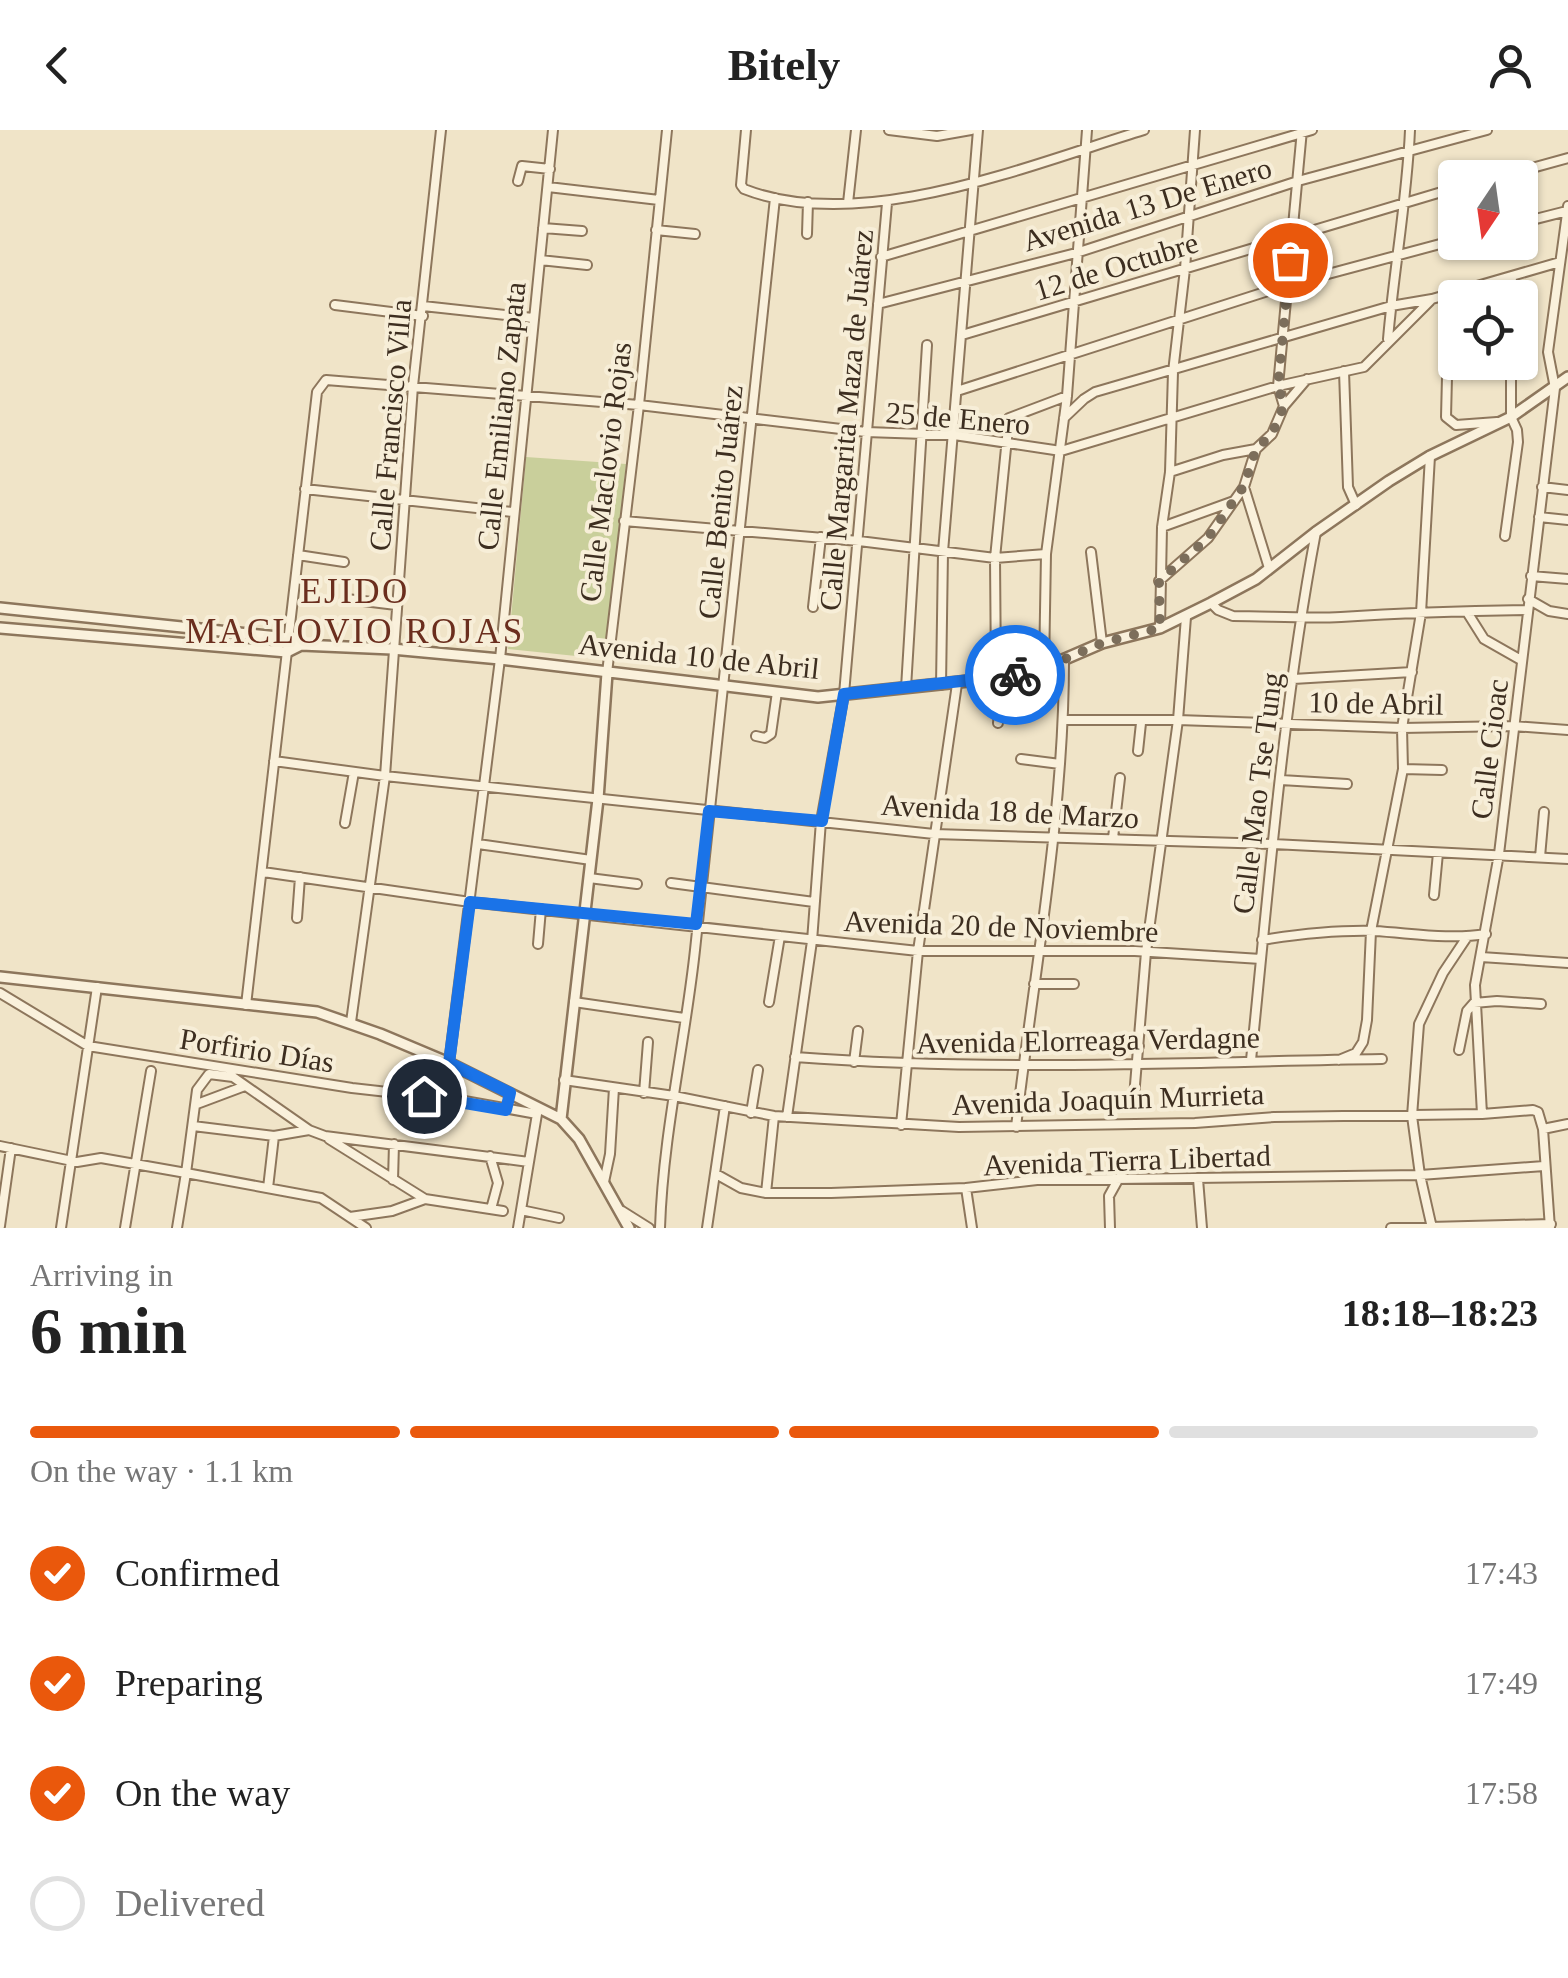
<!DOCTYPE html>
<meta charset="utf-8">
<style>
body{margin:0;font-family:"Times New Roman",serif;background:#f2f2f2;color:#222;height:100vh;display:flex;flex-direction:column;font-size:38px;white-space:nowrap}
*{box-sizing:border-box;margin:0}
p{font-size:32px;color:#767676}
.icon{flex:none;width:55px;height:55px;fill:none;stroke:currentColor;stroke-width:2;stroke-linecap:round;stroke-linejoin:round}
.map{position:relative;height:1098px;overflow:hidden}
.sheet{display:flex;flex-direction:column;background:#fff;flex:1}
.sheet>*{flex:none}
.needle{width:65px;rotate:193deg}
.tools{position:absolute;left:1438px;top:30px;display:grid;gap:20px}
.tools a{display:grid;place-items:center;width:100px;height:100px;border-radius:10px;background:#fff;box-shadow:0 2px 8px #0004;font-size:50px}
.pin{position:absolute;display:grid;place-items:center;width:85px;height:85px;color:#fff;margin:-42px;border:5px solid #fff;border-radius:50%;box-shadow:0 2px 10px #0007}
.courier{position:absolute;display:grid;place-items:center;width:100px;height:100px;margin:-50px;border:8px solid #1a73e8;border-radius:50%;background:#fff;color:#222;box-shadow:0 2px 12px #0007}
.headline em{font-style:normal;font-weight:800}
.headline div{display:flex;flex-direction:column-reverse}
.headline{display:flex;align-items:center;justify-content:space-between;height:170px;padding:0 30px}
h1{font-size:65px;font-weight:800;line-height:75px}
.bar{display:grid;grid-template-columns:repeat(4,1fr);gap:15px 10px;align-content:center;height:120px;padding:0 30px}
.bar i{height:12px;border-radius:8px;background:#e0e0e0}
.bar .on{background:#ea580c}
.bar p{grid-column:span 4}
ol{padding:0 30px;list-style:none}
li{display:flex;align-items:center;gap:30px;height:110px}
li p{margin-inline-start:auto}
li .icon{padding:10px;border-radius:50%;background:#ea580c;color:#fff;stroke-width:4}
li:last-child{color:#767676}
li i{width:55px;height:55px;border:5px solid #e0e0e0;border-radius:50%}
header{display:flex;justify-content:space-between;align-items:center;height:130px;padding:0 30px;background:#fff;font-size:45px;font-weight:800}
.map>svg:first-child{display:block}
.green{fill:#c9cf9b}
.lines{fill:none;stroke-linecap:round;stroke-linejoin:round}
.minor-casing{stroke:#8d765c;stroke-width:12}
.tertiary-casing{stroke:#8d765c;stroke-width:14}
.minor{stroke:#faf1dc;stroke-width:8}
.tertiary{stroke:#faf1dc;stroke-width:9}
.done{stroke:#7c6e5b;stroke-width:10;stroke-dasharray:0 18}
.route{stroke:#1a73e8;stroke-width:12}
.labels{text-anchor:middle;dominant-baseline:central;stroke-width:8;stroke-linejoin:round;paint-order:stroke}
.street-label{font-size:30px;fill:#3d2e20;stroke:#f7eed8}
.quarter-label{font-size:35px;letter-spacing:2.5px;fill:#6b2e1e;stroke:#f7eed8}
</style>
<header><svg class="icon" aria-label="back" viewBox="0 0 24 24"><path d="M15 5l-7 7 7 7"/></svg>Bitely<svg class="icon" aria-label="person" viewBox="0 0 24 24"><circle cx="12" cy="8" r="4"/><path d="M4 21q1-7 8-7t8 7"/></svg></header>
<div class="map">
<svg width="1568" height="1098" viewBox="0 0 1568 1098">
<rect width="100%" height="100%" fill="#f0e4c8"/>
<path class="green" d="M526,327L626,334L605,529L508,519Z"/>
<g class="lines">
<g class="minor-casing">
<path id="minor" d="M746,0L741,55L744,59C861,105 1029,35 1144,0
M889,0L937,6L971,0
M1496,48L1568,28
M518,51L522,36L550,39
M548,57L659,70
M848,73L856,0
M1520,93L1567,81
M543,98L582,101
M656,100L695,104
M807,104L808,72
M881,127L1312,0
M540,130L587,135
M1449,167L1446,287L1456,295L1497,292
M1511,168L1512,146
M878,174L1076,123L1298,51L1487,0
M335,175L423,186
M423,176L533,188
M962,205L1455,58
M1388,209C1394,139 1407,70 1410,0
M1344,241L1348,357L1356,375
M957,261L1287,155L1455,110
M1284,276L1307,249
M1064,288L1084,269L1095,262L1391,176L1432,169
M1170,342L1223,325L1256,319
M1244,357L1269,438
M1542,357L1568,360
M305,359L512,382
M1539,387L1568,390
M624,391L859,411L995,428L1046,424
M1162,397L1234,371
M1505,406L1518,312L1517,300L1511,287V232
M1091,422L1102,513
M298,425L344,432
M1531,446L1568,449
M1159,451L1208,408L1234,371L1244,357L1256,319L1272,304L1284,276L1278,256L1302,0
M347,469L396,475
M1528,469L1549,481L1568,484
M1211,473L1218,480L1233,486C1268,486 1306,489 1341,487C1402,483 1464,481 1526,480
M813,477L821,407
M1467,482L1484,509L1521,530
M1160,498L1162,397L1170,342L1173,242L1185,139L1195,0
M1044,538L1046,424L1067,266L1087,0
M607,543L639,275L667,0
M1006,547L1004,580L1008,585L1016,587
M996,548L995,428L1009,288L1067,266
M1293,549L1412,542
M941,555L943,422L978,0
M906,558L927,215
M1064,590H1178L1402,598L1512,596L1568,600
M998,593L1000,571
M756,606L765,608L771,604L777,562
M1138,621L1141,593
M1021,629L1060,634
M274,631L385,646L934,704L1273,714L1568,729
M1403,639L1442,640
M1281,650L1347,654
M345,693L354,642
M1113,708L1120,648
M478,714L591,730
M1540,727L1544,682
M263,742L470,772L918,821H1135L1261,829
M589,748L637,754
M671,753L814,772
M1434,765L1438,723
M297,788L300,747
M1262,810C1300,804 1336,800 1374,801C1411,803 1449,810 1486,804
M538,814L541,779
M1481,827L1568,833
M1034,854H1074
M0,863L88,916L352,958L459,970L537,984
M574,872L684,888
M769,872L780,806
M246,875L317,262L326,250L639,275L866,302L954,305L1061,321L1278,256L1364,237L1432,169L1560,132
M351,892L385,646L413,256L441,0
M1095,914L1139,916
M1459,920L1467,881L1474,873L1497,871L1541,874
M795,927C991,942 1186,932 1382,929
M1251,930C1269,754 1283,576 1316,402
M1339,930L1356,923L1363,912L1367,890L1371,801L1403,639L1402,598L1421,483L1430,326
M854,932L858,901
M449,933L500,529L553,0
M564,950L674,966L774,986L959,997L1195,993L1274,987L1482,984L1533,980L1538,982L1543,999L1550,1098
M644,963L648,912
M1134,967L1146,822L1178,590L1186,487
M197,974L245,956
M751,983L758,940
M1482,984L1475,855L1499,724L1555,258L1548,222L1568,76
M787,987L812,811L821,691L844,564L887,73
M901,995L918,821L957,554
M193,996L274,1006L309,1000
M1016,997C1034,842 1064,686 1064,530
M1543,999L1568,994
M329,1009L425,1069L392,1081L350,1087
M0,1016L77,1032L101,1028L186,1043L197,960L209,944L233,947L309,1000L325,1006L529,1032
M490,1026L498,1053L491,1079
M716,1044L741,1058L766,1063H831L966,1058L1037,1050L1420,1045L1544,1036
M1198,1049L1202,1098
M393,1050L394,1014
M604,1052L610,1024L614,958
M268,1058L274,1006
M966,1058L972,1098
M766,1063L774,986
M425,1069L503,1081
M521,1080L559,1088
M622,1081L649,1098
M0,1096L11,1018
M61,1098L97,857
M125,1098L151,941
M177,1098L186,1043L321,1068L366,1098
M518,1098L537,984
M660,1098C663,1004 685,913 695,820C721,570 748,319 775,68
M707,1098L725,976
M1110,1098L1109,1066L1119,1048
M1391,1098L1551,1094
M1432,1098L1420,1045L1412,986L1419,894L1443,843L1467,807"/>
</g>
<g class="tertiary-casing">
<path id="tertiary" d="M0,478L288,508L301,515L392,519L500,529L818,567L1006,547L1044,538L1102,513L1160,498L1211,473L1256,449L1316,402L1389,351L1430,326L1511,287L1568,247
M0,498L287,522L301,515
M0,847L317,882L380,904L449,933L561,989L579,1009L629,1098
M561,989L598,669L607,543"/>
</g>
<use href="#minor" class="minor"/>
<use href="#tertiary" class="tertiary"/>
</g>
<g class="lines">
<path class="done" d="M1015,545L1044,538L1102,513L1160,498L1159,451L1208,408L1244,356L1256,319L1272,304L1284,276L1278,256L1290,130"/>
<path class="route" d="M424,966L506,980L510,963L449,933L470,772L696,794L709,681L822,691L844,564L1015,545"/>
</g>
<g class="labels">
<g class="street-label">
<text transform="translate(1147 74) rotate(-17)">Avenida 13 De Enero</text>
<text transform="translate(1116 136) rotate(-17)">12 de Octubre</text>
<text transform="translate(501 286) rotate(-84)">Calle Emiliano Zapata</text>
<text transform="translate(958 288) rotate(5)">25 de Enero</text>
<text transform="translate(846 290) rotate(-85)">Calle Margarita Maza de Juárez</text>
<text transform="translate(390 295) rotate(-85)">Calle Francisco Villa</text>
<text transform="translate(605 342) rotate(-83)">Calle Maclovio Rojas</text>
<text transform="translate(720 372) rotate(-84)">Calle Benito Juárez</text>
<text transform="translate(699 526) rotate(6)">Avenida 10 de Abril</text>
<text transform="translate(1376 573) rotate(1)">10 de Abril</text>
<text transform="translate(1489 619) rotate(-83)">Calle Cioac</text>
<text transform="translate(1257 663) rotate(-83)">Calle Mao Tse Tung</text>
<text transform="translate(1010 681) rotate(3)">Avenida 18 de Marzo</text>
<text transform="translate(1001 796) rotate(2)">Avenida 20 de Noviembre</text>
<text transform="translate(1088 910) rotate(-1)">Avenida Elorreaga Verdagne</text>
<text transform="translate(257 920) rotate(9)">Porfirio Días</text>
<text transform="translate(1108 969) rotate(-2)">Avenida Joaquín Murrieta</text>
<text transform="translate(1127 1030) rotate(-2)">Avenida Tierra Libertad</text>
</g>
<g class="quarter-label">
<text x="355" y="461">EJIDO<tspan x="355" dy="40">MACLOVIO ROJAS</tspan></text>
</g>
</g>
</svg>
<div class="tools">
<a><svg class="needle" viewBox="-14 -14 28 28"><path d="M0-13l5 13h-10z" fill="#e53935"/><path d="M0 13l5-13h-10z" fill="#767676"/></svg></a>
<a><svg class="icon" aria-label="locate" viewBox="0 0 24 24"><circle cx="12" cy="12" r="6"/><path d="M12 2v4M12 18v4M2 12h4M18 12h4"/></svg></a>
</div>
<div class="pin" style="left:1290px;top:130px;background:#ea580c"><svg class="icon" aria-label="bag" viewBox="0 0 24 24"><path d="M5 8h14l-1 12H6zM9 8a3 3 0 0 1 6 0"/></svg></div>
<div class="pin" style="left:424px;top:966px;background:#1f2937"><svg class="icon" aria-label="home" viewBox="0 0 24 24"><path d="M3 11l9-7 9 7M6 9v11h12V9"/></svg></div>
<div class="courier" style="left:1015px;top:545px"><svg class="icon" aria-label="bike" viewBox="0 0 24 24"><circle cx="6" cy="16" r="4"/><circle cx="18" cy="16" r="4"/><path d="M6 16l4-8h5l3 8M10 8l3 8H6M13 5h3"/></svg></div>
</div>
<section class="sheet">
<div class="headline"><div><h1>6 min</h1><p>Arriving in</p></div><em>18:18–18:23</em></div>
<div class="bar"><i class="on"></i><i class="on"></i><i class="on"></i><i></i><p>On the way · 1.1 km</p></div>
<ol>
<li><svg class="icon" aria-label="check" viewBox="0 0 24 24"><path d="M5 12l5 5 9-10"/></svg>Confirmed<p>17:43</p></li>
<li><svg class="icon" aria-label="check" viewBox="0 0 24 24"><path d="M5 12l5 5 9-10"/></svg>Preparing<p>17:49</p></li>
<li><svg class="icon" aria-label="check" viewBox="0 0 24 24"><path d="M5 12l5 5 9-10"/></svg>On the way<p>17:58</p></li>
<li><i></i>Delivered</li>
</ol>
</section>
